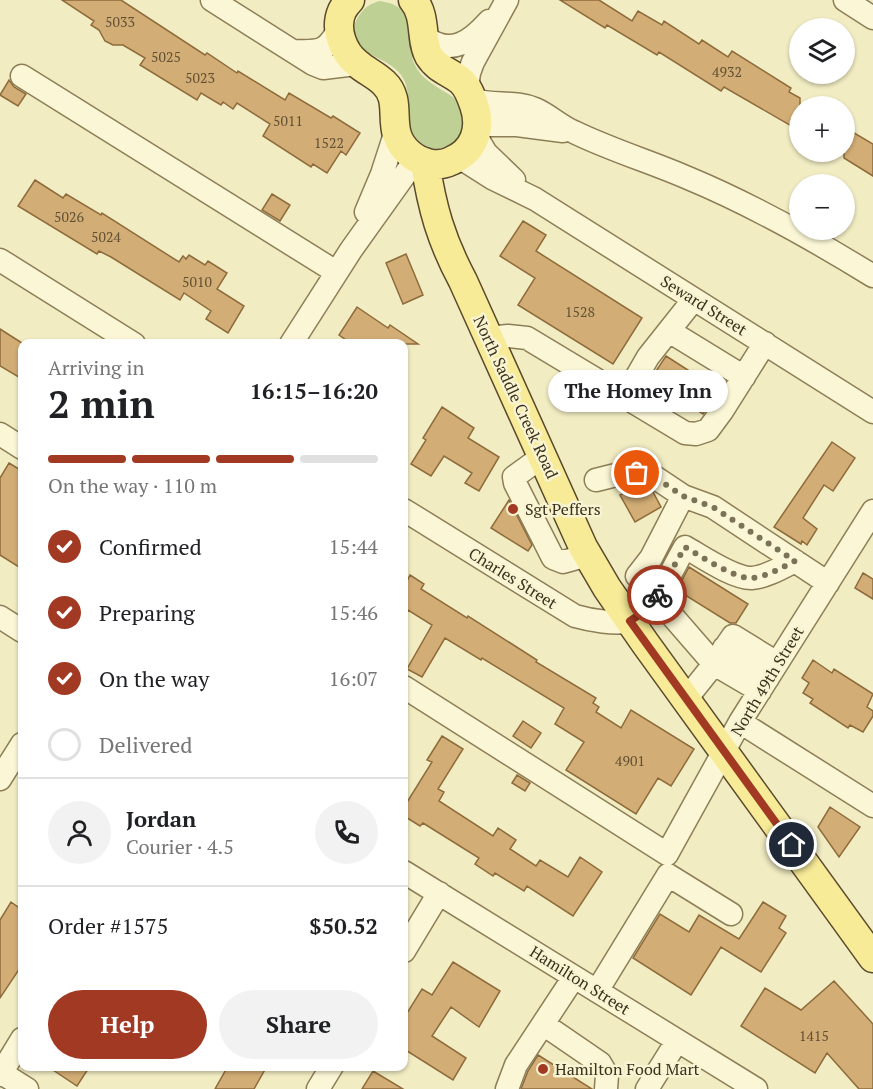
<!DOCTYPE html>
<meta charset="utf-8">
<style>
body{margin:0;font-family:"PT Serif",serif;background:#f2f2f2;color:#202124;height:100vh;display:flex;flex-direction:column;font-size:22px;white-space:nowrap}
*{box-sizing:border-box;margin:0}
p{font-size:20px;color:#757577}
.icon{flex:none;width:33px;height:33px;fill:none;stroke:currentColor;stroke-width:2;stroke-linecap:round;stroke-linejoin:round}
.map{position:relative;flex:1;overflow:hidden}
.panel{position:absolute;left:18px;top:339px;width:390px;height:732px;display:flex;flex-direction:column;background:#fff;border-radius:12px;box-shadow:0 2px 4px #0004}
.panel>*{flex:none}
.controls{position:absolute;left:789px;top:18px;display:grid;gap:12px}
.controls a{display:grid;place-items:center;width:66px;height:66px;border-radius:50%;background:#fff;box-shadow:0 2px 4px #0004;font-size:30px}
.pin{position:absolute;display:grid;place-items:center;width:51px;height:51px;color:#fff;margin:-26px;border:3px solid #fff;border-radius:50%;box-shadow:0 2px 6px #0007}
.courier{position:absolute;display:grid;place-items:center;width:60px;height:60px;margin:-30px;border:4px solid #a13923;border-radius:50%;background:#fff;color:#222;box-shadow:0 2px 8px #0007}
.bubble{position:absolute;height:42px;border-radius:21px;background:#fff;box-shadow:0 2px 4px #0004;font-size:20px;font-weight:700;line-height:42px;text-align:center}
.summary em{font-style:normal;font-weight:700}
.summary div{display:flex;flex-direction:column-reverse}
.summary{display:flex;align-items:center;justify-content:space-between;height:102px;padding:0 30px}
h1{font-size:39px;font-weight:700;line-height:45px}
.bar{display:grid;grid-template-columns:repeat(4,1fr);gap:9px 6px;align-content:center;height:72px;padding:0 30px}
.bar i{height:8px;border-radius:4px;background:#e0e0e0}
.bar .on{background:#a13923}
.bar p{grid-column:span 4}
.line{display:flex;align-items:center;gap:15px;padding:0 30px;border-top:2px solid #e0e0e0}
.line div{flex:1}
.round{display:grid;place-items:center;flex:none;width:63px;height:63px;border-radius:32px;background:#f2f2f2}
ol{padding:0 30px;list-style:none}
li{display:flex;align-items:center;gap:18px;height:66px}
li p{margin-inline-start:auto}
li .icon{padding:6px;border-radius:50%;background:#a13923;color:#fff;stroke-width:4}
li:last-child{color:#757577}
li i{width:33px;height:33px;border:3px solid #e0e0e0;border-radius:50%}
.cta{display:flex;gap:12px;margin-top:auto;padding:12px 30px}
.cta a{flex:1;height:69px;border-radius:36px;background:#a13923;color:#fff;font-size:24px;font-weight:700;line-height:69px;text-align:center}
.cta a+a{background:#f2f2f2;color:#202124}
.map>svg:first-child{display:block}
.green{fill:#bfd095}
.building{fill:#d2ad75;stroke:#8e6b3b;stroke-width:1.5}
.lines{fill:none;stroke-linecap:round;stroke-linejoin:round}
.minor-casing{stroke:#8d7e57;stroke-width:25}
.major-casing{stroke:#5a4a2c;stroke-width:31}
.minor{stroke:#fbf7d6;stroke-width:22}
.major{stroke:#f7eb97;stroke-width:28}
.done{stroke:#7b7257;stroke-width:6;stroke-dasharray:0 10.8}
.route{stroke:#a13923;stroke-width:8}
.poi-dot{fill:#a13923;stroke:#f8f4d2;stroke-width:2}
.labels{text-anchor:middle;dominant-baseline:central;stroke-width:5;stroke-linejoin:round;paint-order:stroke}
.number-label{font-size:14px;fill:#615033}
.street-label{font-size:16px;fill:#3b311d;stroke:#f8f4d2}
.poi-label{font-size:16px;fill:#3b311d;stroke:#f8f4d2;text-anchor:start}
</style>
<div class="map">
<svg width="873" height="1089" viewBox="0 0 873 1089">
<rect width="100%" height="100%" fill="#f1ecc2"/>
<path class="green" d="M380,1C421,7 403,38 415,65C424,86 456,93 462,107C464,111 463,116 463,120C463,125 464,130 462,134C453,152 430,154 417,139C403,123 412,100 405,82C396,59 366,59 357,41C356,37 355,32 353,28C359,14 364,5 380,1Z"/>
<path class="building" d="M62,0H121L205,55L207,53L237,73L238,71L285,100L289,93L331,118L333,116L360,133L346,155L341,151L327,173L313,164L311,167L263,136L270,124L237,103L233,109L223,102L221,105L201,93L197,100L140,65L145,58L123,45H113L105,41L99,30L91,25L94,21Z
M560,0H599L632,21L638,11L662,25L664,21L699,44L702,40L728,57L732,51L791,88L789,92L800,98V131L724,87L721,91L659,52L657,55L607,25L605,28Z
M9,80L14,87L26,94L18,106L0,95Z
M844,127L873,144V176L844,158Z
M35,180L63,198L66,194L101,215L102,213L179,262L183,256L186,259L189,255L205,265L208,261L227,273L217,289L244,306L228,333L206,319L211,311L184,293L180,300L111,257L99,251L97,254L18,206Z
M272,194L290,205L280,221L262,210Z
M523,221L546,235L536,251L642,318L613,364L518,305L535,278L500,256Z
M406,254L423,295L403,304L386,263Z
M357,307L388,328L390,325L418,344H352L339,335Z
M0,329L22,343V379L0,366Z
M666,356L719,390L703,414L650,380Z
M442,407L474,428L468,438L499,457L479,491L465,483L472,473L444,456L431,476L411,464L426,440L423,438Z
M832,442L855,458L833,491L824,485L803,518L817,529L807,545L802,541L801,544L774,527Z
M9,463L22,471V569L0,555V478Z
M635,487H646L653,492L661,507L635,522L620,495Z
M509,500L532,545L528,551L491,528Z
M689,567L748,604L736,623H730L677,590Z
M863,573L873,579V599L855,588Z
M410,575L424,584L421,589L467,618L468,616L537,660L536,662L596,698L593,703L599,707L596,712L621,728L631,710L694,749L671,786L658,778L636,814L566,770L584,742L555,724L564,708L482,658L481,660L445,638L422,677L407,669L432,625L408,610L404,617V579L407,581Z
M813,660L832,673L834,669L873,694L867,707L873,711V716L863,732L850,725L848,728L810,703L813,699L803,693L809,683L802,678Z
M523,721L541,733L531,748L513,736Z
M442,736L463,749L438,789L444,792L439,801L493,836L498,828L516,840L510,849L536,866L540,860L568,877L580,857L602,872L573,916L527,886L524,891L495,873L493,876L475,864L479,858L423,823L420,826L404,816V807L432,762L427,760Z
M517,775L530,783L525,791L512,783Z
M830,807L860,827L839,857L818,827Z
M11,902L22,910V965L0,998V920Z
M763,902L786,916L779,928L786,933L761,972L721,947L691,995L633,958L660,914L689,932L699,915L739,939Z
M453,962L500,991L479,1027L451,1007L432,1036L466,1058L453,1080L404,1049V1018L422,989L432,995Z
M834,981L873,1024V1089H859L827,1053L815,1073L741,1026L765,988L801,1010Z
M538,1055L592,1089H521L528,1071Z
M47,1066H90L77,1086Z
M228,1066H267L254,1089H215Z
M373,1071L403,1089H362Z"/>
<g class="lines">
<g class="minor-casing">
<path id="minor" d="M212,0L313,64L323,68L356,64
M845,0L873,18
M425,37C451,57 471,41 489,21
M295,51C322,52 327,51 340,27
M22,76L336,272
M467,89L469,73L473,62L507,0
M472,99C492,107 515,100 535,109C549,115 560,126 574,132C611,150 651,162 688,178C753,205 813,239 873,276
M478,125H517L563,131
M476,136L486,153L514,180
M459,157L492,178L535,199L873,412
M366,212L382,174L395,134
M0,260L134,344
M669,331L744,377
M489,338L508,336L527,338L685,433L696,434L708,430L722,411L765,343
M291,344L351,250L411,166L419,160
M625,397L648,357L694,299
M0,434L22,448
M543,456L514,477L515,483L553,558L563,562L588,555
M596,480L624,473L650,474L683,496L651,558L637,576
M683,496L713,507L828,583
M404,510L575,616C589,620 617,625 630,621C655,612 672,569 685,547C701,556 734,579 752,578C766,577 783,567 795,561
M651,607L668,611L714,664L686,699
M0,617L22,631
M724,648L768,678
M404,687L667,854L740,722L873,511
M760,691L714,664L733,636L777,663
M740,722L873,806
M0,779L22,744
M404,872L756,1089
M404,951L439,893
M597,991L668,875L731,914
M543,1024L600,1063L607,1075L606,1089
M0,1072L27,1089
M0,1075L22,1039
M318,1089L332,1066
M507,1089L516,1065L574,977
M647,1089L677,1041"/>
</g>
<g class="major-casing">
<path id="major" d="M350,0C347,3 344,7 342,11C334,29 343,53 358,64C366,71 376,75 384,83C405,103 383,130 409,153C420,163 437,168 451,161C475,151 482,128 474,105C471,96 468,87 461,81C450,72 437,69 429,56C420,40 427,16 413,0
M425,162C432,208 441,240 463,281L583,547L607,588L645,643L873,958"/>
</g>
<use href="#minor" class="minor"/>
<use href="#major" class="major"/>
</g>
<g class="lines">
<path class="done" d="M637,473L650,474L683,496L713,507L795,561C783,567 766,577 752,578C734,579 701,556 685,547L657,595"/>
<path class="route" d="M657,595L651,607L630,621L792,845"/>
</g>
<g class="poi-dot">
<circle cx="513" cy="509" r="6"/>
<circle cx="543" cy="1069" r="6"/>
</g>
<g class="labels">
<g class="number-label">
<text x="120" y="21">5033</text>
<text x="166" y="56">5025</text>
<text x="727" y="71">4932</text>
<text x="200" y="77">5023</text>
<text x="288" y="120">5011</text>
<text x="329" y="142">1522</text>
<text x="69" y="216">5026</text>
<text x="106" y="236">5024</text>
<text x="197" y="281">5010</text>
<text x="580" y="311">1528</text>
<text x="630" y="760">4901</text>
<text x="814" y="1035">1415</text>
</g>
<g class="street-label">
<text transform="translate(704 305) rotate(32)">Seward Street</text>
<text transform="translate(516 397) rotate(65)">North Saddle Creek Road</text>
<text transform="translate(513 578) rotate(32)">Charles Street</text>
<text transform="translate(767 681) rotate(-59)">North 49th Street</text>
<text transform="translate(580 980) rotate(32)">Hamilton Street</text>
</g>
<g class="poi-label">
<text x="525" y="509">Sgt Peffers</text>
<text x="555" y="1069">Hamilton Food Mart</text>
</g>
</g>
</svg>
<div class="controls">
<a><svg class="icon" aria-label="layers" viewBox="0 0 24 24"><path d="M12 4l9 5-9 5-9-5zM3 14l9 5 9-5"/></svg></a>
<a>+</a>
<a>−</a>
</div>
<div class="pin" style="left:637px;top:473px;background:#ea580c"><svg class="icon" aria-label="bag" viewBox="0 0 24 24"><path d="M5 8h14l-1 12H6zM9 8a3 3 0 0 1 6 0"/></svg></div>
<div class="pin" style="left:792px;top:845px;background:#1f2937"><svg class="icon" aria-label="home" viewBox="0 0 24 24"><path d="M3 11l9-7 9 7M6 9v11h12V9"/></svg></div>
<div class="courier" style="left:657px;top:595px"><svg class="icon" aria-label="bike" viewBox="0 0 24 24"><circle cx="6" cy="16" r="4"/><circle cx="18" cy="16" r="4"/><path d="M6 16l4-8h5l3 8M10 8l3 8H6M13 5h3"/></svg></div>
<div class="bubble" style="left:548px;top:370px;width:180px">The Homey Inn</div>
<section class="panel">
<div class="summary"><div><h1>2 min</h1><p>Arriving in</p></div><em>16:15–16:20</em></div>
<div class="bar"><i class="on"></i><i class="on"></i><i class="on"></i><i></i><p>On the way · 110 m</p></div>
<ol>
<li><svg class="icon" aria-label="check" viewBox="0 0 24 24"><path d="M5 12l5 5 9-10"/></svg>Confirmed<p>15:44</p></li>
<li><svg class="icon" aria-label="check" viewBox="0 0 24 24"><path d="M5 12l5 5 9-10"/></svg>Preparing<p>15:46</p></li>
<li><svg class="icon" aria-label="check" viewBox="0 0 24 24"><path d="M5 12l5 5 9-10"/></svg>On the way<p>16:07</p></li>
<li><i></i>Delivered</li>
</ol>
<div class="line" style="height:108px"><a class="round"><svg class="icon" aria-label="person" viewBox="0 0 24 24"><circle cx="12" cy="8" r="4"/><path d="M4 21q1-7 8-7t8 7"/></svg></a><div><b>Jordan</b><p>Courier · 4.5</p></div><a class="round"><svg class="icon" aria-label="phone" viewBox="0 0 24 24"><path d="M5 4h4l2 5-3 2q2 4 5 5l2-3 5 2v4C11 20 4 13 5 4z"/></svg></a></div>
<div class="line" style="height:78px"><div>Order #1575</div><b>$50.52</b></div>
<div class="cta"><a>Help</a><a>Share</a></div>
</section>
</div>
